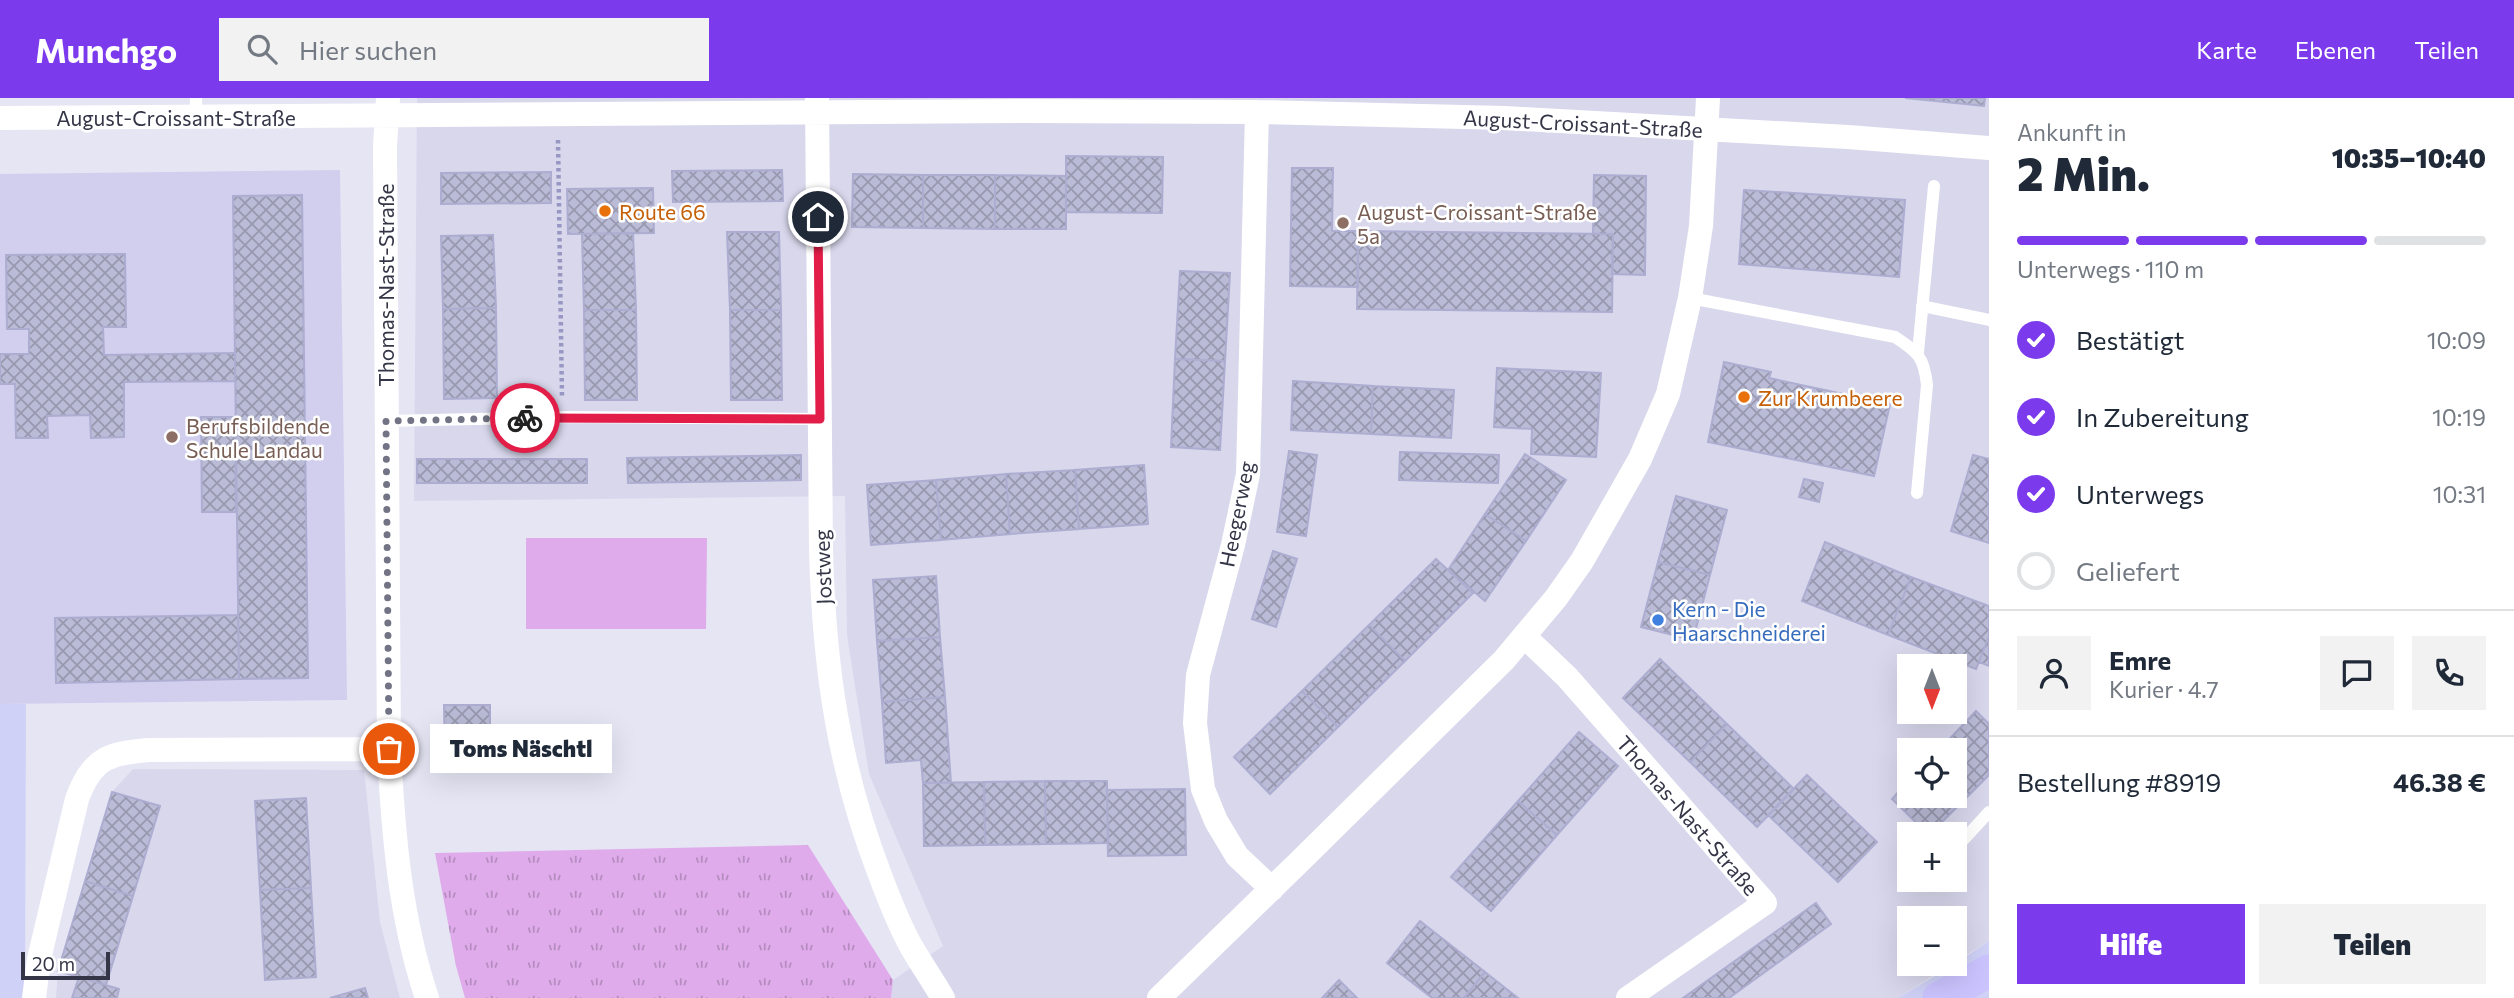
<!DOCTYPE html>
<html lang="de">
<meta charset="utf-8">
<style>
body{margin:0;font-family:Commissioner,sans-serif;background:#f2f2f3;color:#1f2937;height:100vh;display:flex;flex-direction:column;font-size:26px;white-space:nowrap}
*{box-sizing:border-box;margin:0}
p{font-size:23px;color:#747a83}
.icon{flex:none;width:38px;height:38px;fill:none;stroke:currentColor;stroke-width:2;stroke-linecap:round;stroke-linejoin:round}
.map{position:relative;flex:1;overflow:hidden}
.drawer{display:flex;flex-direction:column;background:#fff;width:525px}
.drawer>*{flex:none}
.needle{width:46px;rotate:180deg}
.tools{position:absolute;left:1897px;top:556px;display:grid;gap:14px}
.tools a{display:grid;place-items:center;width:70px;height:70px;border-radius:0px;background:#fff;box-shadow:0 7px 28px #0002;font-size:35px}
.scale{position:absolute;left:21px;bottom:18px;width:89px;box-sizing:border-box;padding-left:7px;border:4px solid #343547;border-top:0;font-size:19px;line-height:24px;white-space:nowrap;color:#343547;-webkit-text-stroke:5px #fff;paint-order:stroke}
.pin{position:absolute;display:grid;place-items:center;width:60px;height:60px;color:#fff;margin:-30px;border:4px solid #fff;border-radius:50%;box-shadow:0 2px 7px #0007}
.courier{position:absolute;display:grid;place-items:center;width:70px;height:70px;margin:-35px;border:5px solid #e11d48;border-radius:50%;background:#fff;color:#222;box-shadow:0 2px 9px #0007}
.bubble{position:absolute;height:49px;border-radius:0px;background:#fff;box-shadow:0 7px 28px #0002;font-size:23px;font-weight:800;line-height:49px;text-align:center}
.summary em{font-style:normal;font-weight:800}
.summary div{display:flex;flex-direction:column-reverse}
.summary{display:flex;align-items:center;justify-content:space-between;height:119px;padding:0 28px}
h1{font-size:46px;font-weight:800;line-height:52px}
.bar{display:grid;grid-template-columns:repeat(4,1fr);gap:10px 7px;align-content:center;height:84px;padding:0 28px}
.bar i{height:9px;border-radius:5px;background:#e0e1e3}
.bar .current{background:#7c3aed}
.bar p{grid-column:span 4}
.line{display:flex;align-items:center;gap:18px;padding:0 28px;border-top:2px solid #e0e1e3}
.line div{flex:1}
.round{display:grid;place-items:center;flex:none;width:74px;height:74px;border-radius:0px;background:#f2f2f3}
ol{padding:0 28px;list-style:none}
li{display:flex;align-items:center;gap:21px;height:77px}
li p{margin-inline-start:auto}
li .icon{padding:7px;border-radius:50%;background:#7c3aed;color:#fff;stroke-width:4}
li:last-child{color:#747a83}
li i{width:38px;height:38px;border:4px solid #e0e1e3;border-radius:50%}
.cta{display:flex;gap:14px;margin-top:auto;padding:14px 28px}
.cta a{flex:1;height:80px;border-radius:0px;background:#7c3aed;color:#fff;font-size:28px;font-weight:800;line-height:80px;text-align:center}
.cta a+a{background:#f2f2f3;color:#1f2937}
header{display:flex;align-items:center;gap:42px;box-sizing:border-box;height:98px;padding:0 35px;background:#7c3aed;color:#fff}
header strong{font-size:33px}
nav{display:flex;gap:38px;margin-inline-start:auto;font-size:24px}
.search{width:490px;height:63px;background:#f2f2f3;display:flex;align-items:center;gap:18px;box-sizing:border-box;padding:0 24px;border-radius:0px;color:#747a83;font-size:26px}
main{display:flex;flex:1;min-height:0}
.map>svg:first-child{display:block}
.residential{fill:#d8d7ec;fill-rule:evenodd}
.commercial{fill:#cfd1f7}
.education{fill:#d1ceee}
.grass{fill:#dfabeb}
.park{fill:url(#park-tufts)}
.building{fill:url(#building-cross-hatch);stroke:#adadd1;stroke-width:2}
.lines{fill:none;stroke-linecap:round;stroke-linejoin:round}
.path{stroke:#9897c3;stroke-width:4.5;stroke-dasharray:3.5 3.5;stroke-linecap:butt}
.service{stroke:#fff;stroke-width:12}
.minor{stroke:#fff;stroke-width:24}
.secondary{stroke:#cbc4ff;stroke-width:33}
.done{stroke:#727384;stroke-width:7;stroke-dasharray:0 12.6}
.route{stroke:#e11d48;stroke-width:9}
.food-dot{fill:#e8710a;stroke:#fff;stroke-width:2.5}
.education-dot{fill:#8d6e63;stroke:#fff;stroke-width:2.5}
.shop-dot{fill:#3f7fe0;stroke:#fff;stroke-width:2.5}
.labels{text-anchor:middle;dominant-baseline:central;stroke-width:5;stroke-linejoin:round;paint-order:stroke}
.street-label{font-size:21px;fill:#343547;stroke:#fff}
.food-label{font-size:21px;fill:#c56008;stroke:#fff;text-anchor:start}
.education-label{font-size:21px;fill:#785e54;stroke:#fff;text-anchor:start}
.shop-label{font-size:21px;fill:#366cbe;stroke:#fff;text-anchor:start}
</style>
<header>
<strong>Munchgo</strong>
<div class="search"><svg class="icon" aria-label="search" viewBox="0 0 24 24"><circle cx="10" cy="10" r="6"/><path d="M15 15l6 6"/></svg>Hier suchen</div>
<nav><a>Karte</a><a>Ebenen</a><a>Teilen</a></nav>
</header>
<main>
<div class="map">
<svg width="1989" height="900" viewBox="0 0 1989 900">
<defs>
<pattern id="park-tufts" width="24" height="20" patternUnits="userSpaceOnUse" patternTransform="scale(1.75)"><rect width="24" height="20" fill="#dfabeb"/><path d="M3 7l-1-3M5 7V3M7 7l1-3M15 17l-1-3M17 17v-4M19 17l1-3" fill="none" stroke="#b68cc0"/></pattern>
<pattern id="building-cross-hatch" width="8" height="8" patternUnits="userSpaceOnUse" patternTransform="scale(1.75)"><rect width="8" height="8" fill="#babbd6"/><path d="M0 0l8 8M0 8l8-8" fill="none" stroke="#9899af"/></pattern>
</defs>
<rect width="100%" height="100%" fill="#e6e5f4"/>
<path class="residential" d="M417,0H1989V843L1955,864V821H1909V866H1951L1898,900H891L893,882L943,848L869,676L847,537L845,398L414,403ZM1909,569H1955V614H1909ZM1909,653H1955V698H1909ZM1909,737H1955V782H1909Z
M133,671L364,672L380,824L400,900H56L58,873L112,694Z"/>
<path class="commercial" d="M0,606H26L25,900H0Z
M1989,843V900H1898L1955,866Z"/>
<path class="education" d="M340,72L347,602L0,606V76Z"/>
<path class="grass" d="M526,440H707L706,531H526Z"/>
<path class="park" d="M808,747L893,882L891,900H465L456,868L435,755Z"/>
<path class="building" d="M1905,0H1985L1984,8Z
M1066,58L1163,59L1162,115L1066,114Z
M1292,70H1333L1332,133H1358V189L1290,188Z
M782,72L783,103L673,104L672,73Z
M551,74V105L441,106V75Z
M853,76L923,77V130L852,129Z
M923,77H995V131L923,130Z
M995,77L1066,78V131H995Z
M1594,77L1646,78L1645,177L1612,176L1613,136H1593Z
M653,90L654,135L568,136L567,91Z
M1744,92L1905,102L1899,179L1739,166Z
M302,97L308,580L239,581L233,98Z
M1358,133L1613,136L1612,214L1357,211Z
M727,134H779L781,212H730Z
M633,135L636,212H584L582,136Z
M493,137L496,210L443,211L441,138Z
M125,156L126,229H103L104,257L235,255V283L124,284V339L91,340L90,317L47,318L48,340H16L15,286H0V256H29V231H7L6,157Z
M1180,173L1230,175L1225,263L1175,261Z
M496,210L497,300L444,301L443,211Z
M584,212H636L637,302H585Z
M730,212H781L782,302H731Z
M1175,261L1225,263L1220,352L1171,349Z
M1724,264L1771,274L1769,280L1890,306L1874,378L1708,344Z
M1497,270L1601,275L1596,359L1531,356L1532,331L1494,329Z
M1293,283L1373,288L1371,336L1291,332Z
M1373,288L1454,292L1451,340L1371,336Z
M201,319H235L236,414H202Z
M1289,353L1317,357L1306,438L1277,434Z
M1400,354L1499,357L1498,385L1399,382Z
M1525,356L1566,382L1526,443L1485,416Z
M801,357V382L628,385L627,360Z
M1973,357L1989,361V445L1951,433Z
M417,361H587V385H417Z
M1144,367L1148,426L1079,431L1075,372Z
M1075,372L1079,431L1010,436L1006,376Z
M1006,376L1010,436L941,442L936,382Z
M1804,381L1823,385L1819,404L1799,399Z
M936,382L941,442L871,447L867,387Z
M1676,398L1727,412L1710,477L1658,464Z
M1485,416L1526,443L1485,503L1448,472Z
M1825,444L1911,479L1888,537L1802,503Z
M1273,453L1297,461L1276,529L1252,521Z
M1436,461L1473,495L1405,563L1369,527Z
M1658,464L1710,477L1693,542L1641,529Z
M936,478L940,539L877,543L873,482Z
M1911,479L1989,508V538L1976,571L1888,537Z
M238,517L239,581L56,585L55,520Z
M1369,527L1405,563L1338,629L1302,593Z
M1989,538V568L1979,564Z
M940,539L945,599L882,604L877,543Z
M1660,561L1727,626L1690,664L1623,600Z
M1302,593L1338,629L1270,696L1234,659Z
M945,599L951,685H923L921,662L886,665L882,604Z
M444,607H490V662L445,663Z
M1976,613L1989,626V677L1929,737L1892,701L1909,682V698H1955V653H1938Z
M1727,626L1794,691L1757,729L1690,664Z
M1579,634L1618,668L1557,737L1518,703Z
M1807,677L1877,744L1838,784L1768,717Z
M1045,683L1046,746L985,747L984,684Z
M1045,683H1107L1108,745L1046,746Z
M984,684L985,747L924,748L923,685Z
M1185,691L1186,757L1108,758L1107,692Z
M112,694L160,708L133,798L85,783Z
M306,700L311,790L260,792L255,703Z
M1518,703L1557,737L1491,813L1451,779Z
M85,783L133,798L106,887L58,873Z
M311,790L316,879L265,882L260,792Z
M1816,805L1831,826L1729,900H1683Z
M1420,823L1485,874L1464,900H1432L1387,865Z
M1485,874L1518,900H1464Z
M79,879L119,891L117,900H72Z
M1339,882L1357,900H1322Z
M365,890L368,900H330Z"/>
<g class="lines">
<path class="path" d="M558,42L562,299"/>
<path class="service" d="M196,0V20
M1690,200L1895,239C1918,254 1924,259 1927,287L1917,395
M1922,208L1989,222
M1918,254L1934,88
M386,323L563,319L820,321
M1955,751L1989,714"/>
<path class="minor" d="M388,0L385,48L389,651C393,734 400,820 427,900
M817,1L821,452C824,568 838,668 880,777C889,801 899,827 912,850C922,867 933,883 943,900
M1257,14L1248,376L1233,447L1198,577L1195,625L1203,691L1216,723L1237,758L1272,791
M0,20L1026,13L1257,14L1505,20L1848,39L1989,50
M1525,539L1567,579L1765,805L1628,900
M34,900L39,861L77,701C92,660 108,656 148,652L389,651
M1159,900L1295,768L1504,562L1556,500L1582,463L1640,361L1668,296L1690,200L1701,128L1708,0"/>
<path class="secondary" d="M1939,900L1989,873"/>
</g>
<g class="lines">
<path class="done" d="M389,651L386,323L525,320"/>
<path class="route" d="M525,320L820,321L818,119"/>
</g>
<g class="food-dot">
<circle cx="605" cy="113" r="7"/>
<circle cx="1744" cy="299" r="7"/>
</g>
<g class="education-dot">
<circle cx="1343" cy="125" r="7"/>
<circle cx="172" cy="339" r="7"/>
</g>
<circle class="shop-dot" cx="1658" cy="522" r="7"/>
<g class="labels">
<g class="street-label">
<text x="176" y="19">August-Croissant-Straße</text>
<text transform="translate(1583 25) rotate(3)">August-Croissant-Straße</text>
<text transform="translate(385 187) rotate(-90)">Thomas-Nast-Straße</text>
<text transform="translate(1236 416) rotate(-79)">Heegerweg</text>
<text transform="translate(822 469) rotate(-92)">Jostweg</text>
<text transform="translate(1688 717) rotate(49)">Thomas-Nast-Straße</text>
</g>
<g class="food-label">
<text x="619" y="113">Route 66</text>
<text x="1758" y="299">Zur Krumbeere</text>
</g>
<g class="education-label">
<text x="1357" y="113">August-Croissant-Straße<tspan x="1357" dy="24">5a</tspan></text>
<text x="186" y="327">Berufsbildende<tspan x="186" dy="24">Schule Landau</tspan></text>
</g>
<g class="shop-label">
<text x="1672" y="510">Kern - Die<tspan x="1672" dy="24">Haarschneiderei</tspan></text>
</g>
</g>
</svg>
<div class="tools">
<a><svg class="needle" viewBox="-14 -14 28 28"><path d="M0-13l5 13h-10z" fill="#e53935"/><path d="M0 13l5-13h-10z" fill="#747a83"/></svg></a>
<a><svg class="icon" aria-label="locate" viewBox="0 0 24 24"><circle cx="12" cy="12" r="6"/><path d="M12 2v4M12 18v4M2 12h4M18 12h4"/></svg></a>
<a>+</a>
<a>−</a>
</div>
<div class="scale">20 m</div>
<div class="pin" style="left:389px;top:651px;background:#ea580c"><svg class="icon" aria-label="bag" viewBox="0 0 24 24"><path d="M5 8h14l-1 12H6zM9 8a3 3 0 0 1 6 0"/></svg></div>
<div class="pin" style="left:818px;top:119px;background:#1f2937"><svg class="icon" aria-label="home" viewBox="0 0 24 24"><path d="M3 11l9-7 9 7M6 9v11h12V9"/></svg></div>
<div class="courier" style="left:525px;top:320px"><svg class="icon" aria-label="bike" viewBox="0 0 24 24"><circle cx="6" cy="16" r="4"/><circle cx="18" cy="16" r="4"/><path d="M6 16l4-8h5l3 8M10 8l3 8H6M13 5h3"/></svg></div>
<div class="bubble" style="left:430px;top:626px;width:182px">Toms Näschtl</div>
</div>
<section class="drawer">
<div class="summary"><div><h1>2 Min.</h1><p>Ankunft in</p></div><em>10:35–10:40</em></div>
<div class="bar"><i class="current"></i><i class="current"></i><i class="current"></i><i></i><p>Unterwegs · 110 m</p></div>
<ol>
<li><svg class="icon" aria-label="check" viewBox="0 0 24 24"><path d="M5 12l5 5 9-10"/></svg>Bestätigt<p>10:09</p></li>
<li><svg class="icon" aria-label="check" viewBox="0 0 24 24"><path d="M5 12l5 5 9-10"/></svg>In Zubereitung<p>10:19</p></li>
<li><svg class="icon" aria-label="check" viewBox="0 0 24 24"><path d="M5 12l5 5 9-10"/></svg>Unterwegs<p>10:31</p></li>
<li><i></i>Geliefert</li>
</ol>
<div class="line" style="height:126px"><a class="round"><svg class="icon" aria-label="person" viewBox="0 0 24 24"><circle cx="12" cy="8" r="4"/><path d="M4 21q1-7 8-7t8 7"/></svg></a><div><b>Emre</b><p>Kurier · 4.7</p></div><a class="round"><svg class="icon" aria-label="chat" viewBox="0 0 24 24"><path d="M4 5h16v11H9l-5 4z"/></svg></a><a class="round"><svg class="icon" aria-label="phone" viewBox="0 0 24 24"><path d="M5 4h4l2 5-3 2q2 4 5 5l2-3 5 2v4C11 20 4 13 5 4z"/></svg></a></div>
<div class="line" style="height:91px"><div>Bestellung #8919</div><b>46.38 €</b></div>
<div class="cta"><a>Hilfe</a><a>Teilen</a></div>
</section>
</main>
